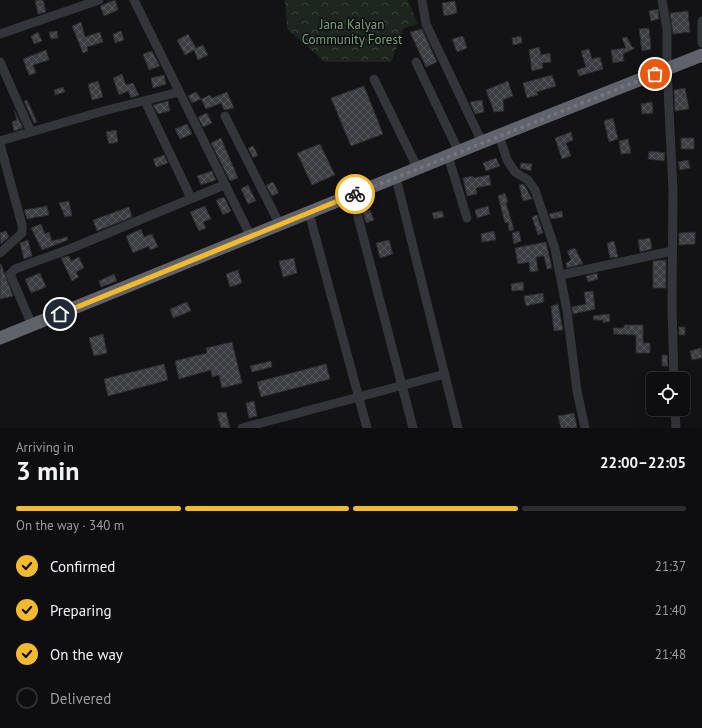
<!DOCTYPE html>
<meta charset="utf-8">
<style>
body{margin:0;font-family:"PT Sans",sans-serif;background:#171719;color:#f1f3f6;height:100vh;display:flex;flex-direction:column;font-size:15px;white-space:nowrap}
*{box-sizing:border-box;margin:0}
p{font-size:13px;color:#9b9c9f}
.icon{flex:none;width:22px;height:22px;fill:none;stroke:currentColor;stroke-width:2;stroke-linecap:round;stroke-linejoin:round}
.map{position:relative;height:428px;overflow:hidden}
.details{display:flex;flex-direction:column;background:#0e0e10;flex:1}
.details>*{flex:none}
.fabs{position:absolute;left:646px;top:372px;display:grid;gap:8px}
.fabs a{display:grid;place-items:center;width:44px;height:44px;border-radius:6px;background:#0e0e10;box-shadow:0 4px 16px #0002,0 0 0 1px #2e2e30;font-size:20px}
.pin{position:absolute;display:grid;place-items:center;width:34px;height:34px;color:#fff;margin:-17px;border:2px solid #fff;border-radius:50%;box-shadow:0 1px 4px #0007}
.courier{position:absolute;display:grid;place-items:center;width:40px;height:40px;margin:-20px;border:3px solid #f3ba2e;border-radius:50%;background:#fff;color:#222;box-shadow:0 1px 5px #0007}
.headline em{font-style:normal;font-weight:700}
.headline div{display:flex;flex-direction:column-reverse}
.headline{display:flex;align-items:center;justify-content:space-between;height:68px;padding:0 16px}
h1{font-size:26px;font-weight:700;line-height:30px}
.bar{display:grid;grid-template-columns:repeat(4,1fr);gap:6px 4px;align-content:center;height:48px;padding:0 16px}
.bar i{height:5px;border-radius:3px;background:#2e2e30}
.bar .on{background:#f3ba2e}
.bar p{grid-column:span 4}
ol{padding:0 16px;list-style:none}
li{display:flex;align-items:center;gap:12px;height:44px}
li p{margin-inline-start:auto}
li .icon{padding:4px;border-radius:50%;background:#f3ba2e;color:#111;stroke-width:4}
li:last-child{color:#9b9c9f}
li i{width:22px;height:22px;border:2px solid #2e2e30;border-radius:50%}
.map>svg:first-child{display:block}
.forest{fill:url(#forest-crowns)}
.building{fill:url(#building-cross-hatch);stroke:#2d2d31}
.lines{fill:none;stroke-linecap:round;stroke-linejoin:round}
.minor{stroke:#34353a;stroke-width:9}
.highway{stroke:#60636b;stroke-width:13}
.done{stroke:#72747e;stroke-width:4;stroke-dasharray:0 7.2}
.route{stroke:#f3ba2e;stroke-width:5}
.labels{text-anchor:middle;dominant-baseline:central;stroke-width:3;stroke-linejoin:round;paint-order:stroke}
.park-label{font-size:13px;fill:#7ca180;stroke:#0e0e10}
</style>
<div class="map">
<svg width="702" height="428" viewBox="0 0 702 428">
<defs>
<pattern id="forest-crowns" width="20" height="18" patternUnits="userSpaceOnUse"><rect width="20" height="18" fill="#1d251f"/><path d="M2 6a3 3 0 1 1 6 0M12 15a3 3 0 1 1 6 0" fill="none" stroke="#3b423d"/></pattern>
<pattern id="building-cross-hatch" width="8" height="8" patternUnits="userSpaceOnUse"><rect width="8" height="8" fill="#3d3e42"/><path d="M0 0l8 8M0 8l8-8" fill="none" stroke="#56575b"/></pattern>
</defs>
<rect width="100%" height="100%" fill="#131315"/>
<path class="forest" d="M285,0H408L418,24L404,28L391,62H325L287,29Z"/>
<path class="building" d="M35,0H43L46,12L38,14Z
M115,0L118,10L104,16L100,6Z
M455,1L457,13L444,16L442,3Z
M658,9L659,19L651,21L649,11Z
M688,11L690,32L673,34L670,13Z
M81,22L85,37L100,32L103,42L87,47L88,51L83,53L72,26Z
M649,28L651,49L642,51L639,29Z
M422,29L437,62L426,67L410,32Z
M57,31L58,38L51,39L49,32Z
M121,31L124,40L115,43L113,34Z
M38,32L42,41L34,44L31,36Z
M188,34L196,48L203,45L208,55L198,60L194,50L185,55L177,40Z
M463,36L467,48L457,52L452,39Z
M521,36L522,43L513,45L512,38Z
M627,37L632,47L635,48L623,54L624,61L613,63L611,50L626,48L622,38Z
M539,47L541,55L550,53L551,62L542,63L543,68L532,71L529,50Z
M589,49L592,59L600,57L603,69L579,76L577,70L586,67L581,51Z
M46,50L49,60L33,65L36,73L29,75L23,59Z
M152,51L160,66L149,70L143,54Z
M122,74L126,85L133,83L139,95L131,98L128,91L119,95L113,78Z
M164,75L166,84L153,88L151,78Z
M552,75L556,86L537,92L538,95L527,98L523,83Z
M98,81L103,97L92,100L88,84Z
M508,81L513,96L503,100L504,111L494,112L486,90Z
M364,86L383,134L351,146L331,98Z
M63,87L65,92L55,95L54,90Z
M685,88L689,109L675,111L674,90Z
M196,92L201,99L192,103L188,96Z
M227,92L234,108L224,110L221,103L206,109L201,99L210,95L212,98Z
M27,100L37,122L34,123L24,101Z
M482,100L484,112L475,114L470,102Z
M168,101L170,111L158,114L153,105Z
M652,102L653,113L642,114L641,104Z
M14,110L23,128L14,131L12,122L17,120Z
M207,113L212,123L203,127L198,117Z
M613,118L618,139L609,142L604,121Z
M187,124L192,134L180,139L175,129Z
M116,130L118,142L109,144L106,132Z
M571,132L573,140L566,143L571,156L562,159L555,138Z
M221,138L238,178L230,181L211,143Z
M681,138H694V149H681Z
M628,139L631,153L621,154L619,141Z
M320,144L335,175L312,185L297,153Z
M253,146L258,155L253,158L248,148Z
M649,151L665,153L664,161L648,159Z
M164,155L168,163L156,167L153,159Z
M496,158L500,166L486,171L483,163Z
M688,160L690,168L680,170L678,162Z
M521,163L532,164L531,171L520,168Z
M212,171L216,180L201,185L197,176Z
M489,175L491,185L476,188L477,194L467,196L463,178L473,176V178Z
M273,182L279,193L272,196L266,185Z
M524,184L532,199L523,201L519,185Z
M248,185L256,201L248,204L241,189Z
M505,193L508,202L506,203L514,230L509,231L508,222L505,223L498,196Z
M224,197L231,211L223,215L216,200Z
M69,201L72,216L65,217L59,203Z
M47,206L49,215L27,219L24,210Z
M205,206L211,219L203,222L206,228L199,231L190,212Z
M488,206L490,214L477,218L475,210Z
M129,207L132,217L97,231L93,220Z
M370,210L374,220L366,223L363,212Z
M442,211L444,217L434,219L432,213Z
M562,211L563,217L551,219L549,214Z
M537,215L543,233L538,235L532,217Z
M41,224L45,234L49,232L52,241L67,237L68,240L42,250L31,228Z
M141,229L144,237L152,234L158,247L150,250L149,246L133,253L126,236Z
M6,231L9,237L1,244L0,233Z
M494,231L496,240L482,242L481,234Z
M519,231L521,241L514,244L512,233Z
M695,232V244L679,245V233Z
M650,238L652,249L640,252L638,240Z
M28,240L32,256L24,259L20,243Z
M389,240L393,254L380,258L376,243Z
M614,241L618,257L610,258L607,243Z
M546,242L552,268L547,269L544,256L536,257L538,271L530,272L529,262L518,264L515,248Z
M575,248L583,264L567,268L566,263L571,260L567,251Z
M69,256L71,261L79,257L84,268L76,272L79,277L72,281L61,258Z
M294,258L297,273L283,277L279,261Z
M666,260V288H653V261Z
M1,264L13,296L0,299V264Z
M238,270L242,283L230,287L226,274Z
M40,273L46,287L31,293L25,279Z
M597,273L598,279L588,282L586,276Z
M114,274L117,281L101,287L99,281Z
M523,282L524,290L512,291L511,284Z
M593,291L595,309L573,314L572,307L586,304L584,292Z
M543,293L544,302L526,306L524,296Z
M187,302L191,311L173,318L170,309Z
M558,304L563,330L554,331L551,306Z
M609,314L610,321L603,323V320H594L593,316Z
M624,325H643V343H650V353H636V335L614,334L613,328H624Z
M679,327H685V335H679Z
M103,334L107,353L94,356L89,338Z
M232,342L242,383L222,388L219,375L212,377L211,370L179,379L175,361L207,353L206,348Z
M701,348L702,358L692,360L690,351Z
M662,355H667L668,366H662Z
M271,361L272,367L252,372L250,366Z
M164,364L168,380L108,396L104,379Z
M326,364L330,379L261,397L257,382Z
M689,386V397H683V387Z
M254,401L257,416L249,418L246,403Z
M226,412L230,428H221L217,413Z
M574,413L577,428H561L558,416Z"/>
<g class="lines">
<path class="minor" d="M134,0L251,237
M422,0L426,24L482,142
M662,0L667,29V69L673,190L672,307L674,379
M702,21V43
M0,34L99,0
M0,62L31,132
M416,62L459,152
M374,79L418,169
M145,101L191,198
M225,116L280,225
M499,135L507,160L515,172L528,180L535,190L555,249L567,311L577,391L585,428
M0,141L107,110L179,92
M0,144L22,225V233L0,253
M448,156L467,218
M396,178L458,428
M352,194L413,428
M309,213L367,428
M561,275L672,251
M32,325L10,274L15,269L72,248L224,185
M675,409L676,428
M242,428L445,374"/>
<path class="highway" d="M0,338L482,142L702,55"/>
</g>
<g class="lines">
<path class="done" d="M355,194L655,74"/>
<path class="route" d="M60,314L355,194"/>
</g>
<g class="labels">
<g class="park-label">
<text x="352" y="24">Jana Kalyan<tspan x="352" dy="15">Community Forest</tspan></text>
</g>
</g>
</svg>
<div class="fabs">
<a><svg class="icon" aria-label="locate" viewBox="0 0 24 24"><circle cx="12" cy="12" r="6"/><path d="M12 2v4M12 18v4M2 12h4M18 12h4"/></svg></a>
</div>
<div class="pin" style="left:655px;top:74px;background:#ea580c"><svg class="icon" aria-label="bag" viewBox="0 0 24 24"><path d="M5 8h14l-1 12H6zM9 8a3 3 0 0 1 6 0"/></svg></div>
<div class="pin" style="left:60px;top:314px;background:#1f2937"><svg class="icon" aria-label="home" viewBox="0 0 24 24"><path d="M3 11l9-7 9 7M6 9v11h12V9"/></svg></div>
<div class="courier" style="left:355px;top:194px"><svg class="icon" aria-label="bike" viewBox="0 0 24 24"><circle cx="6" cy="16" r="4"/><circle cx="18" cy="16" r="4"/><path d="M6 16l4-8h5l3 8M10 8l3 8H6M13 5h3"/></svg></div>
</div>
<section class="details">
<div class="headline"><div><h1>3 min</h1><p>Arriving in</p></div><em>22:00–22:05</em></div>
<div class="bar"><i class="on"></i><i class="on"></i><i class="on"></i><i></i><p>On the way · 340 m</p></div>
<ol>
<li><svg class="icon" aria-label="check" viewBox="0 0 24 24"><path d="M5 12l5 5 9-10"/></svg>Confirmed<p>21:37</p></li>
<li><svg class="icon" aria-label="check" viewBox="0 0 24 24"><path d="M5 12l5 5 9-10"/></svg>Preparing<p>21:40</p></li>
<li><svg class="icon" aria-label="check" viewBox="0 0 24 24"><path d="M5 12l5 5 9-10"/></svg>On the way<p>21:48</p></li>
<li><i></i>Delivered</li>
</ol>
</section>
